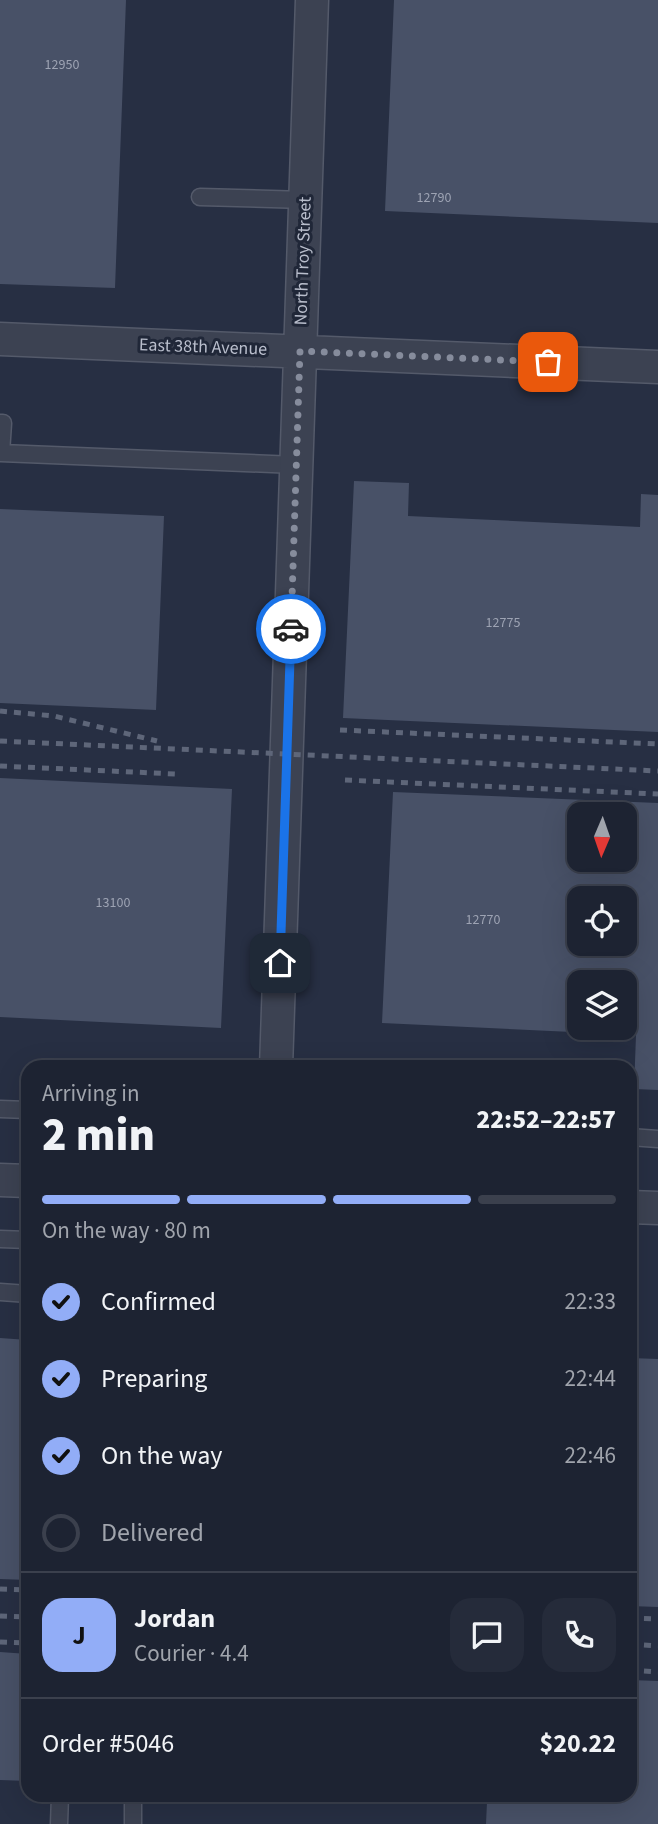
<!DOCTYPE html>
<meta charset="utf-8">
<style>
body{margin:0;font-family:"Source Sans 3",sans-serif;background:#252b3a;color:#f1f3f6;height:100vh;display:flex;flex-direction:column;font-size:26px;white-space:nowrap}
*{box-sizing:border-box;margin:0}
p{font-size:23px;color:#a0a4ac}
.icon{flex:none;width:38px;height:38px;fill:none;stroke:currentColor;stroke-width:2;stroke-linecap:round;stroke-linejoin:round}
.map{position:relative;flex:1;overflow:hidden}
.sheet{position:absolute;left:21px;top:1060px;width:616px;height:742px;display:flex;flex-direction:column;background:#1d2332;border-radius:21px;box-shadow:0 7px 28px #0002,0 0 0 2px #3b404d}
.sheet>*{flex:none}
.needle{width:46px;rotate:182deg}
.fabs{position:absolute;left:567px;top:802px;display:grid;gap:14px}
.fabs a{display:grid;place-items:center;width:70px;height:70px;border-radius:14px;background:#1d2332;box-shadow:0 7px 28px #0002,0 0 0 2px #3b404d;font-size:35px}
.pin{position:absolute;display:grid;place-items:center;width:60px;height:60px;color:#fff;margin:-30px;border-radius:14px;box-shadow:0 4px 10px #0006}
.courier{position:absolute;display:grid;place-items:center;width:70px;height:70px;margin:-35px;border:5px solid #1a73e8;border-radius:50%;background:#fff;color:#222;box-shadow:0 2px 9px #0007}
.overview em{font-style:normal;font-weight:800}
.overview div{display:flex;flex-direction:column-reverse}
.overview{display:flex;align-items:center;justify-content:space-between;height:119px;padding:0 21px}
h1{font-size:46px;font-weight:800;line-height:52px}
.bar{display:grid;grid-template-columns:repeat(4,1fr);gap:10px 7px;align-content:center;height:84px;padding:0 21px}
.bar i{height:9px;border-radius:5px;background:#3b404d}
.bar .active{background:#92adf7}
.bar p{grid-column:span 4}
.line{display:flex;align-items:center;gap:18px;padding:0 21px;border-top:2px solid #3b404d}
.line div{flex:1}
.round{display:grid;place-items:center;flex:none;width:74px;height:74px;border-radius:21px;background:#252b3a}
ol{padding:0 21px;list-style:none}
li{display:flex;align-items:center;gap:21px;height:77px}
li p{margin-inline-start:auto}
li .icon{padding:7px;border-radius:50%;background:#92adf7;color:#111;stroke-width:4}
li:last-child{color:#a0a4ac}
li i{width:38px;height:38px;border:4px solid #3b404d;border-radius:50%}
.map>svg:first-child{display:block}
.building{fill:#485167;fill-rule:evenodd}
.lines{fill:none;stroke-linecap:round;stroke-linejoin:round}
.lane-casing{stroke:#545a6a;stroke-width:19}
.street-casing{stroke:#545a6a;stroke-width:35}
.lane{stroke:#3c4252;stroke-width:16}
.street{stroke:#3c4252;stroke-width:32}
.rail{stroke:#5e6679;stroke-width:5;stroke-dasharray:7 7;stroke-linecap:butt}
.done{stroke:#868c9c;stroke-width:7;stroke-dasharray:0 12.6}
.route{stroke:#1a73e8;stroke-width:9}
.labels{text-anchor:middle;dominant-baseline:central;stroke-width:6;stroke-linejoin:round;paint-order:stroke}
.number-label{font-size:14px;fill:#9da3b3}
.street-label{font-size:18px;fill:#b9becc;stroke:#202738}
</style>
<div class="map">
<svg width="658" height="1824" viewBox="0 0 658 1824">
<rect width="100%" height="100%" fill="#272f43"/>
<path class="building" d="M0,0H126L115,288L0,284Z
M394,0H658V223L385,211Z
M354,481L409,483L408,516L640,527L641,494L658,495V732L343,718Z
M0,509L164,516L156,710L0,703Z
M0,778L232,789L221,1028L0,1017Z
M393,792L658,803V1090L634,1089L636,1035L382,1023ZM579,814H625V859H579ZM579,898H625V943H579ZM579,982H625V1027H579Z
M0,1338L28,1340V1580L0,1579Z
M630,1358L658,1359V1607L630,1606Z
M0,1652L28,1654V1781L0,1780Z
M630,1680L658,1681V1824H486L487,1802L398,1798L630,1796Z"/>
<g class="lines">
<g class="lane-casing">
<path id="lane" d="M200,197L305,200
M0,423H3L1,453L296,465
M0,1109L28,1110
M630,1137L658,1139
M0,1239L28,1240
M0,1292L28,1294
M59,1824L60,1796
M133,1824V1804"/>
</g>
<g class="street-casing">
<path id="street" d="M0,339L658,367
M276,1068L312,0
M0,1180L28,1181
M630,1207L658,1208"/>
</g>
<use href="#lane" class="lane"/>
<use href="#street" class="street"/>
<path class="rail" d="M0,711L54,716L157,741
M340,730L658,744
M0,741L658,771
M0,766L176,774
M345,780L658,794
M0,1589L28,1590
M0,1616L28,1617
M630,1618L658,1619
M0,1642L28,1643
M630,1644L658,1646
M630,1670L658,1672"/>
</g>
<g class="lines">
<path class="done" d="M291,629L300,351L548,362"/>
<path class="route" d="M280,963L291,629"/>
</g>
<g class="labels">
<g class="number-label">
<text x="62" y="65">12950</text>
<text x="434" y="198">12790</text>
<text x="503" y="623">12775</text>
<text x="113" y="903">13100</text>
<text x="483" y="920">12770</text>
</g>
<g class="street-label">
<text transform="translate(303 261) rotate(-88)">North Troy Street</text>
<text transform="translate(203 347) rotate(2)">East 38th Avenue</text>
</g>
</g>
</svg>
<div class="fabs">
<a><svg class="needle" viewBox="-14 -14 28 28"><path d="M0-13l5 13h-10z" fill="#e53935"/><path d="M0 13l5-13h-10z" fill="#a0a4ac"/></svg></a>
<a><svg class="icon" aria-label="locate" viewBox="0 0 24 24"><circle cx="12" cy="12" r="6"/><path d="M12 2v4M12 18v4M2 12h4M18 12h4"/></svg></a>
<a><svg class="icon" aria-label="layers" viewBox="0 0 24 24"><path d="M12 4l9 5-9 5-9-5zM3 14l9 5 9-5"/></svg></a>
</div>
<div class="pin" style="left:548px;top:362px;background:#ea580c"><svg class="icon" aria-label="bag" viewBox="0 0 24 24"><path d="M5 8h14l-1 12H6zM9 8a3 3 0 0 1 6 0"/></svg></div>
<div class="pin" style="left:280px;top:963px;background:#1f2937"><svg class="icon" aria-label="home" viewBox="0 0 24 24"><path d="M3 11l9-7 9 7M6 9v11h12V9"/></svg></div>
<div class="courier" style="left:291px;top:629px"><svg class="icon" aria-label="car" viewBox="0 0 24 24"><path d="M5 17H2v-5l4-1 3-4h7l3 4 3 1v5h-3M9 17h6M6 11h13"/><circle cx="7" cy="17" r="2"/><circle cx="17" cy="17" r="2"/></svg></div>
<section class="sheet">
<div class="overview"><div><h1>2 min</h1><p>Arriving in</p></div><em>22:52–22:57</em></div>
<div class="bar"><i class="active"></i><i class="active"></i><i class="active"></i><i></i><p>On the way · 80 m</p></div>
<ol>
<li><svg class="icon" aria-label="check" viewBox="0 0 24 24"><path d="M5 12l5 5 9-10"/></svg>Confirmed<p>22:33</p></li>
<li><svg class="icon" aria-label="check" viewBox="0 0 24 24"><path d="M5 12l5 5 9-10"/></svg>Preparing<p>22:44</p></li>
<li><svg class="icon" aria-label="check" viewBox="0 0 24 24"><path d="M5 12l5 5 9-10"/></svg>On the way<p>22:46</p></li>
<li><i></i>Delivered</li>
</ol>
<div class="line" style="height:126px"><b class="round" style="background:#92adf7;color:#111">J</b><div><b>Jordan</b><p>Courier · 4.4</p></div><a class="round"><svg class="icon" aria-label="chat" viewBox="0 0 24 24"><path d="M4 5h16v11H9l-5 4z"/></svg></a><a class="round"><svg class="icon" aria-label="phone" viewBox="0 0 24 24"><path d="M5 4h4l2 5-3 2q2 4 5 5l2-3 5 2v4C11 20 4 13 5 4z"/></svg></a></div>
<div class="line" style="height:91px"><div>Order #5046</div><b>$20.22</b></div>
</section>
</div>
